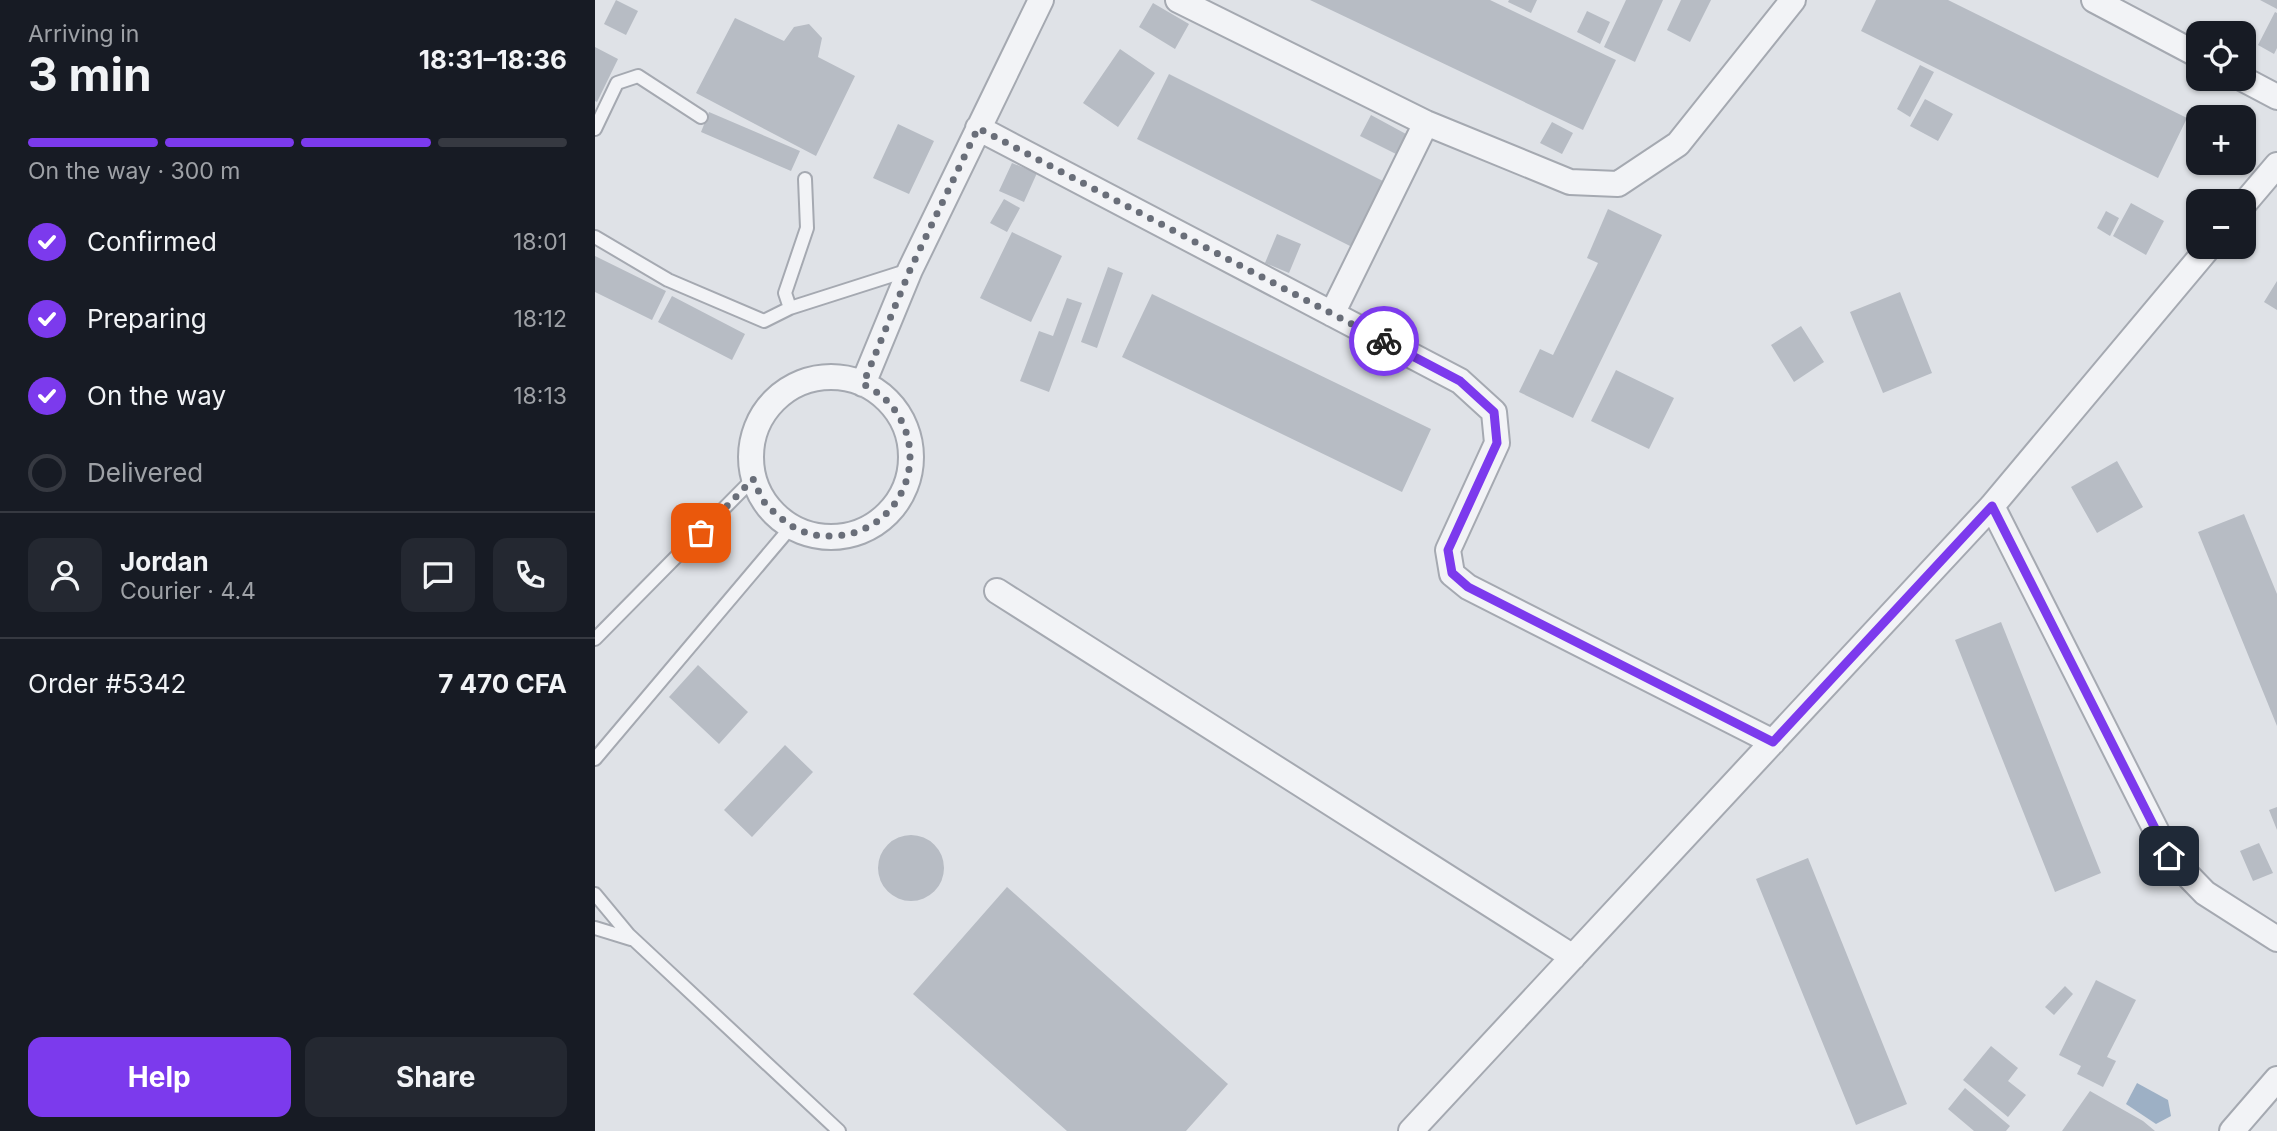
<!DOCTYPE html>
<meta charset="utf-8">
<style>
body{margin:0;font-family:Inter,sans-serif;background:#242831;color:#f1f3f6;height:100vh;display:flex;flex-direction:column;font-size:26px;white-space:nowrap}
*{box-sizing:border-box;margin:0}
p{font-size:23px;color:#9ea1a6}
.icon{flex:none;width:38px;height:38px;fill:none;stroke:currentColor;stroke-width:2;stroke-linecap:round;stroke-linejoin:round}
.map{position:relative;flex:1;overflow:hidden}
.drawer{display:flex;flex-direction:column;background:#171b24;width:595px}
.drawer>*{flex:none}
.controls{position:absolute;left:1591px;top:21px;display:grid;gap:14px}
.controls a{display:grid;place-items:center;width:70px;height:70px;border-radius:14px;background:#171b24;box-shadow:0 2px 5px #0004;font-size:35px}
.pin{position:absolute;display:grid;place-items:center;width:60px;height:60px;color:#fff;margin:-30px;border-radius:14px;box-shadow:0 4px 10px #0006}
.courier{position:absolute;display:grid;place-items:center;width:70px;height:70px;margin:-35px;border:5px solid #7c3aed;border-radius:50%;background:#fff;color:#222;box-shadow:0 2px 9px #0007}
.overview em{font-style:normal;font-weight:700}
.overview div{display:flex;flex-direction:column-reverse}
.overview{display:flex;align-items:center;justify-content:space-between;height:119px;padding:0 28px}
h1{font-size:46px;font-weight:700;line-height:52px}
.bar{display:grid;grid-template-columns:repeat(4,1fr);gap:10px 7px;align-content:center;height:84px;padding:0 28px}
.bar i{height:9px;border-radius:5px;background:#363941}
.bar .selected{background:#7c3aed}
.bar p{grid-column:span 4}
.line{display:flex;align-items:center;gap:18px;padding:0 28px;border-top:2px solid #363941}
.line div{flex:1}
.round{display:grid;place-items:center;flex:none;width:74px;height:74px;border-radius:14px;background:#242831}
ol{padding:0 28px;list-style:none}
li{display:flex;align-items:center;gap:21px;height:77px}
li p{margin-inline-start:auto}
li .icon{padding:7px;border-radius:50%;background:#7c3aed;color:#fff;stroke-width:4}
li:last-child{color:#9ea1a6}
li i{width:38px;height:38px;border:4px solid #363941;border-radius:50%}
.cta{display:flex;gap:14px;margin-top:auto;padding:14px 28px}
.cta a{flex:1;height:80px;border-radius:14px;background:#7c3aed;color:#fff;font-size:28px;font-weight:700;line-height:80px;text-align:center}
.cta a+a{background:#242831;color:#f1f3f6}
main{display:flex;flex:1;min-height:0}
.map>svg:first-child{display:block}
.water{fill:#9db0c5}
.building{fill:#b7bcc4}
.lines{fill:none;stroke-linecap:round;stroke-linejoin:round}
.lane-casing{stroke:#a5a9b1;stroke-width:16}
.street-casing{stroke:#a5a9b1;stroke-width:28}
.lane{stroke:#f2f3f6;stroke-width:12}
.street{stroke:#f2f3f6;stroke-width:24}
.done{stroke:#696e79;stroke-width:7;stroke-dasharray:0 12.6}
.route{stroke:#7c3aed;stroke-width:9}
</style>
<main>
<section class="drawer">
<div class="overview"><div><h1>3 min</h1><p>Arriving in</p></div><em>18:31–18:36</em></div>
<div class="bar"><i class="selected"></i><i class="selected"></i><i class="selected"></i><i></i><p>On the way · 300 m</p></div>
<ol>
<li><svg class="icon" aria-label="check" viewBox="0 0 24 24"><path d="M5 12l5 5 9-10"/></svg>Confirmed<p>18:01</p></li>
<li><svg class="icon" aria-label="check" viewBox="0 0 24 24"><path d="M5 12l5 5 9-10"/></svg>Preparing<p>18:12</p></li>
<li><svg class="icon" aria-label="check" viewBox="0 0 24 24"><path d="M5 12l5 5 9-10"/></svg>On the way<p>18:13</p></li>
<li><i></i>Delivered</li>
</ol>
<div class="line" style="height:126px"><a class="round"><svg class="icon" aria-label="person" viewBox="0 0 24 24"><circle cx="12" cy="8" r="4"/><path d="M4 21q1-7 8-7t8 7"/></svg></a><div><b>Jordan</b><p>Courier · 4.4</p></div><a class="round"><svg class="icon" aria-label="chat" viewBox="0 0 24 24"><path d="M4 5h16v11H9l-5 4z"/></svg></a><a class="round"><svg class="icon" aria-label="phone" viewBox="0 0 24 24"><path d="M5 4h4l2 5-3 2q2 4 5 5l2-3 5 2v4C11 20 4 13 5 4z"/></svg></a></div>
<div class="line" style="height:91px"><div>Order #5342</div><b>7 470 CFA</b></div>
<div class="cta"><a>Help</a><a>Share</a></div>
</section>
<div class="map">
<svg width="1682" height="1131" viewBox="0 0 1682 1131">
<rect width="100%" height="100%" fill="#dfe2e7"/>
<path class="water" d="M1542,1083L1573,1100L1576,1116L1561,1124L1531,1104Z"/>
<path class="building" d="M21,0L43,11L31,35L9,24Z
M715,0H895L1021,60L988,130Z
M914,0H942L936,13L913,2Z
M1031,0H1068L1040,62L1009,47Z
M1086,0H1116L1095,42L1072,30Z
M1281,0H1353L1592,118L1563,178L1266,31Z
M1665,0H1682V9Z
M558,3L594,24L580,49L544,27Z
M992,11L1015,22L1005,44L982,32Z
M1680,12L1682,13V48L1679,54L1663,45Z
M140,18L189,41L199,27L214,24L227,38L223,57L260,76L221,156L101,93Z
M0,47L23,59L2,102L0,101Z
M525,49L560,73L523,127L488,103Z
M1325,65L1339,72L1315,117L1302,109Z
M574,74L796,185L763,250L542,139Z
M1330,99L1358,114L1343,141L1315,126Z
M114,112L205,151L196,171L106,132Z
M776,115L811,134L801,154L765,136Z
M957,122L978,133L967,154L945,143Z
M303,124L339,141L314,194L278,178Z
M417,163L442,173L429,202L404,191Z
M409,199L425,208L412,232L395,223Z
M1536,203L1569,221L1551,255L1518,236Z
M1013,209L1067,235L978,418L924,392L945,349L958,355L1003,263L992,258Z
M1511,211L1524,218L1515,236L1502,228Z
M417,232L467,256L436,322L385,298Z
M682,234L706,244L694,273L670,263Z
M0,256L71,291L57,320L0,292Z
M513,267L528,273L502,348L486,342Z
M1682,281V310L1669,302Z
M1305,292L1337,373L1288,393L1255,312Z
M557,294L836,429L807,492L527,357Z
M77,296L150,334L137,360L63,322Z
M472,298L487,303L454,392L425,381L444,331L458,336Z
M1206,326L1229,362L1199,382L1176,345Z
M1021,370L1079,398L1054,449L996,421Z
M1522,461L1548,507L1502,533L1476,487Z
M1649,514L1682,594V726L1603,532Z
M1406,622L1506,873L1460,892L1360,640Z
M103,665L153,712L124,744L74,697Z
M190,745L218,772L157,837L129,810Z
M1682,807V830L1674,810Z
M283 868a33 33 0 1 1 66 0a33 33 0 1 1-66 0Z
M1664,843L1678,873L1658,881L1645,851Z
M1213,858L1312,1104L1261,1125L1161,879Z
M412,887L633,1084L591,1131H472L318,994Z
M1501,980L1541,1000L1512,1057L1521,1061L1508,1087L1482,1074L1486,1066L1464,1055Z
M1470,986L1478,994L1459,1015L1450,1007Z
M1396,1046L1423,1068L1413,1081L1431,1095L1413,1117L1368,1080Z
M1370,1088L1415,1126L1411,1131H1379L1353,1109Z
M1495,1091L1548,1121L1560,1131H1467Z"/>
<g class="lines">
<g class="lane-casing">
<path id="lane" d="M0,129L22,83L43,76L106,117
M0,237L73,280L169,321L195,308L314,270
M195,308L190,293L212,228L210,179
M0,639L158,479
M0,759L196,527
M0,894L34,935L244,1131
M0,928L36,939"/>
</g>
<g class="street-casing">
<path id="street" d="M583,0L831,123L975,182L1023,184L1083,144L1198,0
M1499,0L1603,55
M1648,79L1682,97
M383,128L865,381L899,412L902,443L853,550L857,574L873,587L1178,742
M1648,205L1682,165
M737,314L831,123
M156 457a80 80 0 1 1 160 0a80 80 0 1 1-160 0Z
M268,384L315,270L446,0
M1397,506L1574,856L1610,893L1682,939
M402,591L978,957
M816,1131L1397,506L1614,247
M1637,1131L1682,1079"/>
</g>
<use href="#lane" class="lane"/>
<use href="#street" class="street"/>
</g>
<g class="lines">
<path class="done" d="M106,533L158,479C162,487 165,496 170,503C174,509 181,513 186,518C202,532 219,537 239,536C309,533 341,448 290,399C284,393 275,388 268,384L315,270L383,128L789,341"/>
<path class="route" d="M789,341L865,381L899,412L902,443L853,550L857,573L873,587L1178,742L1397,506L1574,856"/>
</g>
</svg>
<div class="controls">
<a><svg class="icon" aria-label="locate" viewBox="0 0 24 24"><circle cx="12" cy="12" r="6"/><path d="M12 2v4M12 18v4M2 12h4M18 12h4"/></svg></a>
<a>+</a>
<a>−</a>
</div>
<div class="pin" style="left:106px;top:533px;background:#ea580c"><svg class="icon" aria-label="bag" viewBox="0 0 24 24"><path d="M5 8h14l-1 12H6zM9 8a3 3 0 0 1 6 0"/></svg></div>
<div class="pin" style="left:1574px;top:856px;background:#1f2937"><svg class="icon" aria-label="home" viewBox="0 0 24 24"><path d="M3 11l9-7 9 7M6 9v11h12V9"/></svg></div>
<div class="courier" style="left:789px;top:341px"><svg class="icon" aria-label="bike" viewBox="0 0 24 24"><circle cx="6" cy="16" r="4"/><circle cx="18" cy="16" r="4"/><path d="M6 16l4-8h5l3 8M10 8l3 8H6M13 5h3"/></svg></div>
</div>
</main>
